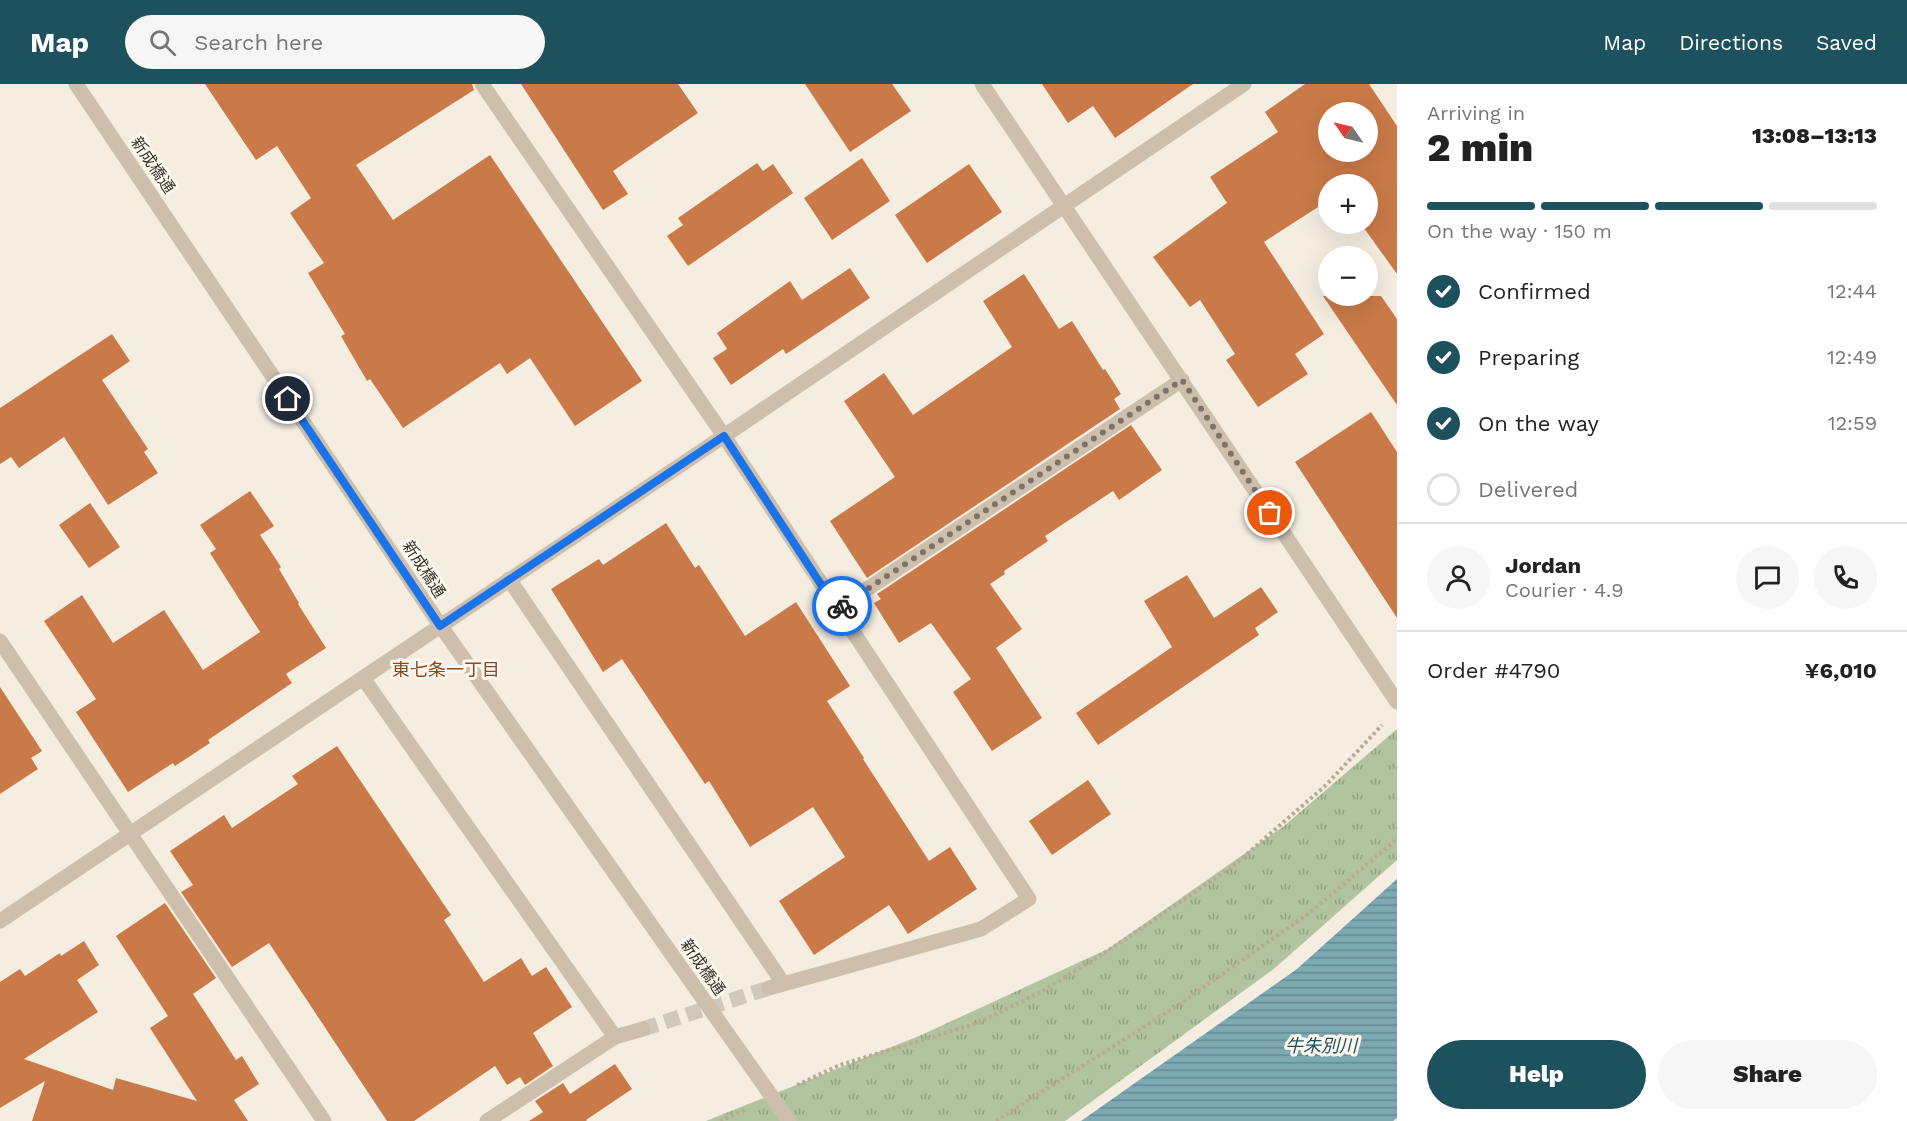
<!DOCTYPE html>
<meta charset="utf-8">
<style>
body{margin:0;font-family:"Work Sans","Noto Sans JP",sans-serif;background:#f6f6f6;color:#222;height:100vh;display:flex;flex-direction:column;font-size:22px;white-space:nowrap}
*{box-sizing:border-box;margin:0}
p{font-size:20px;color:#767676}
.icon{flex:none;width:33px;height:33px;fill:none;stroke:currentColor;stroke-width:2;stroke-linecap:round;stroke-linejoin:round}
.map{position:relative;flex:1;overflow:hidden}
.details{display:flex;flex-direction:column;background:#fff;width:510px}
.details>*{flex:none}
.needle{width:39px;rotate:304deg}
.controls{position:absolute;left:1318px;top:18px;display:grid;gap:12px}
.controls a{display:grid;place-items:center;width:60px;height:60px;border-radius:50%;background:#fff;box-shadow:0 6px 24px #0002;font-size:30px}
.pin{position:absolute;display:grid;place-items:center;width:51px;height:51px;color:#fff;margin:-26px;border:3px solid #fff;border-radius:50%;box-shadow:0 2px 6px #0007}
.courier{position:absolute;display:grid;place-items:center;width:60px;height:60px;margin:-30px;border:4px solid #1a73e8;border-radius:50%;background:#fff;color:#222;box-shadow:0 2px 8px #0007}
.overview em{font-style:normal;font-weight:800}
.overview div{display:flex;flex-direction:column-reverse}
.overview{display:flex;align-items:center;justify-content:space-between;height:102px;padding:0 30px}
h1{font-size:39px;font-weight:800;line-height:45px}
.bar{display:grid;grid-template-columns:repeat(4,1fr);gap:9px 6px;align-content:center;height:72px;padding:0 30px}
.bar i{height:8px;border-radius:4px;background:#e0e0e0}
.bar .on{background:#1e515e}
.bar p{grid-column:span 4}
.line{display:flex;align-items:center;gap:15px;padding:0 30px;border-top:2px solid #e0e0e0}
.line div{flex:1}
.round{display:grid;place-items:center;flex:none;width:63px;height:63px;border-radius:32px;background:#f6f6f6}
ol{padding:0 30px;list-style:none}
li{display:flex;align-items:center;gap:18px;height:66px}
li p{margin-inline-start:auto}
li .icon{padding:6px;border-radius:50%;background:#1e515e;color:#fff;stroke-width:4}
li:last-child{color:#767676}
li i{width:33px;height:33px;border:3px solid #e0e0e0;border-radius:50%}
.primary-button{display:flex;gap:12px;margin-top:auto;padding:12px 30px}
.primary-button a{flex:1;height:69px;border-radius:36px;background:#1e515e;color:#fff;font-size:24px;font-weight:800;line-height:69px;text-align:center}
.primary-button a+a{background:#f6f6f6;color:#222}
header{display:flex;align-items:center;gap:36px;box-sizing:border-box;height:84px;padding:0 30px;background:#1e515e;color:#fff}
header strong{font-size:28px}
nav{display:flex;gap:33px;margin-inline-start:auto;font-size:21px}
.search{width:420px;height:54px;background:#f6f6f6;display:flex;align-items:center;gap:15px;box-sizing:border-box;padding:0 21px;border-radius:33px;color:#767676;font-size:22px}
main{display:flex;flex:1;min-height:0}
.map>svg:first-child{display:block}
.grass{fill:url(#grass-tufts)}
.water{fill:url(#water-rules)}
.building{fill:#ca7a48;fill-rule:evenodd}
.lines{fill:none;stroke-linecap:round;stroke-linejoin:round}
.minor-tunnel{stroke:#cfc8bc;stroke-width:15;stroke-dasharray:15 8;stroke-linecap:butt}
.path{stroke:#b9aa95;stroke-width:4;stroke-dasharray:3 3;stroke-linecap:butt}
.service{stroke:#cdbfab;stroke-width:15}
.minor{stroke:#cdbfab;stroke-width:15}
.tertiary{stroke:#cdbfab;stroke-width:15}
.done{stroke:#7c736a;stroke-width:6;stroke-dasharray:0 10.8}
.route{stroke:#1a73e8;stroke-width:8}
.labels{text-anchor:middle;dominant-baseline:central;stroke-width:6;stroke-linejoin:round;paint-order:stroke}
.street-label{font-size:16px;fill:#3b322a;stroke:#fbf7ed}
.neighbourhood-label{font-size:18px;fill:#8d4920;stroke:#fbf7ed}
.water-label{font-size:18px;font-style:italic;fill:#1e515e;stroke:#fbf7ed}
</style>
<header>
<strong>Map</strong>
<div class="search"><svg class="icon" aria-label="search" viewBox="0 0 24 24"><circle cx="10" cy="10" r="6"/><path d="M15 15l6 6"/></svg>Search here</div>
<nav><a>Map</a><a>Directions</a><a>Saved</a></nav>
</header>
<main>
<div class="map">
<svg width="1397" height="1037" viewBox="0 0 1397 1037">
<defs>
<pattern id="grass-tufts" width="24" height="20" patternUnits="userSpaceOnUse" patternTransform="scale(1.5)"><rect width="24" height="20" fill="#b2c49f"/><path d="M3 7l-1-3M5 7V3M7 7l1-3M15 17l-1-3M17 17v-4M19 17l1-3" fill="none" stroke="#92a082"/></pattern>
<pattern id="water-rules" width="6" height="5" patternUnits="userSpaceOnUse" patternTransform="scale(1.5)"><rect width="6" height="5" fill="#7da9b3"/><path d="M0 2.5h6" fill="none" stroke="#688a92"/></pattern>
</defs>
<rect width="100%" height="100%" fill="#f4ede0"/>
<path class="grass" d="M1397,645V776L1275,884L1065,1037H706L919,952L1108,865L1284,742Z"/>
<path class="water" d="M1397,795V1034L1393,1037H1081L1297,885Z"/>
<path class="building" d="M205,0H472L474,6L356,81L393,136L490,71L642,297L575,342L530,274L507,290L500,279L403,344L370,295L367,297L341,252L345,250L308,189L324,179L290,129L311,114L277,62L256,76Z
M521,0H678L698,29L613,87L628,110L603,126Z
M805,0H892L911,27L850,68Z
M1042,0H1193L1115,54L1093,22L1068,39Z
M1305,0H1369L1397,42V190L1361,140H1368V100H1329V116L1264,158L1324,250L1295,270L1308,290L1258,323L1226,276L1235,270L1200,216L1190,223L1153,173L1227,119L1210,93L1278,48L1265,28ZM1329,28H1368V68H1329Z
M862,74L890,117L832,156L804,114Z
M757,79L763,87L773,80L793,109L688,182L667,152L683,141L678,134Z
M969,80L1002,128L927,179L895,131Z
M850,184L870,214L786,270L783,265L731,301L713,274L727,265L717,249L790,197L802,216Z
M1024,190L1059,245L1072,237L1103,286L1105,285L1121,310L1114,315L1120,325L867,494L830,437L895,393L844,317L884,289L913,331L1012,263L983,217Z
M1323,212H1381L1397,235V321Z
M112,250L130,277L102,296L148,365L144,368L158,389L108,421L64,353L19,384L11,373L0,380V324Z
M1371,328L1397,368V534L1295,378Z
M1131,341L1162,386L1119,416L1113,407L1045,452L1048,457L1004,487L1005,490L990,500L1022,545L996,564L1042,634L992,667L953,608L971,595L931,539L899,559L874,519L881,515L877,510Z
M250,407L274,442L260,451L281,483L279,485L299,519L298,520L326,564L286,590L292,599L208,656L210,659L175,682L173,679L128,708L76,628L96,615L44,537L82,511L113,559L164,526L203,586L260,548L210,469L216,465L200,441Z
M90,419L120,463L89,484L59,441Z
M666,439L695,484L699,481L745,552L796,518L850,602L827,617L864,674L863,675L929,777L950,763L977,805L908,850L889,821L814,871L779,817L845,773L813,723L750,763L709,697L705,700L622,575L603,588L551,505L599,475L603,481Z
M1187,491L1214,534L1261,503L1278,528L1255,544L1259,551L1098,661L1076,629L1172,563L1144,517Z
M0,603L42,667L31,674L38,685L0,710Z
M337,662L451,831L444,836L484,898L521,874L532,892L546,883L572,923L533,949L553,982L525,1001L520,993L507,1001L495,982L414,1037H387L269,859L232,883L181,808L193,801L170,767L224,731L232,744L298,700L292,692Z
M1088,696L1111,730L1052,771L1029,737Z
M165,819L216,894L193,910L236,976L242,972L259,1000L234,1016L248,1037H32L45,997L0,1024V898L20,885L25,892L60,869L61,872L84,857L99,881L77,896L98,928L24,975L113,1006L116,994L197,1017L150,944L168,932L116,852Z
M615,980L632,1005L586,1036L587,1037H529L543,1028L535,1017L563,999L570,1010Z"/>
<g class="lines">
<path class="minor-tunnel" d="M643,945L769,904"/>
<path class="path" d="M797,1001L840,981L978,939L1039,909L1109,866L1232,783L1325,702L1382,641
M720,1037L747,1025
M996,1037L1183,918L1312,827L1397,755"/>
<path class="service" d="M837,525L1182,296"/>
<path class="minor" d="M482,0L724,352L1029,815L981,845L769,904
M509,495L783,899
M0,557L324,1037
M363,594L615,953
M0,837L724,352L1244,0
M487,1037L615,953L643,945"/>
<path class="tertiary" d="M76,0L440,541L789,1037
M982,0L1397,618"/>
</g>
<g class="lines">
<path class="done" d="M842,522L1182,296L1270,429"/>
<path class="route" d="M288,315L440,542L724,352L837,525L842,522"/>
</g>
<g class="labels">
<g class="street-label">
<text transform="translate(153 81) rotate(56)">新成橋通</text>
<text transform="translate(424 485) rotate(57)">新成橋通</text>
<text transform="translate(703 883) rotate(55)">新成橋通</text>
</g>
<g class="neighbourhood-label">
<text x="446" y="585">東七条一丁目</text>
</g>
<g class="water-label">
<text x="1321" y="961">牛朱別川</text>
</g>
</g>
</svg>
<div class="controls">
<a><svg class="needle" viewBox="-14 -14 28 28"><path d="M0-13l5 13h-10z" fill="#e53935"/><path d="M0 13l5-13h-10z" fill="#767676"/></svg></a>
<a>+</a>
<a>−</a>
</div>
<div class="pin" style="left:1270px;top:429px;background:#ea580c"><svg class="icon" aria-label="bag" viewBox="0 0 24 24"><path d="M5 8h14l-1 12H6zM9 8a3 3 0 0 1 6 0"/></svg></div>
<div class="pin" style="left:288px;top:315px;background:#1f2937"><svg class="icon" aria-label="home" viewBox="0 0 24 24"><path d="M3 11l9-7 9 7M6 9v11h12V9"/></svg></div>
<div class="courier" style="left:842px;top:522px"><svg class="icon" aria-label="bike" viewBox="0 0 24 24"><circle cx="6" cy="16" r="4"/><circle cx="18" cy="16" r="4"/><path d="M6 16l4-8h5l3 8M10 8l3 8H6M13 5h3"/></svg></div>
</div>
<section class="details">
<div class="overview"><div><h1>2 min</h1><p>Arriving in</p></div><em>13:08–13:13</em></div>
<div class="bar"><i class="on"></i><i class="on"></i><i class="on"></i><i></i><p>On the way · 150 m</p></div>
<ol>
<li><svg class="icon" aria-label="check" viewBox="0 0 24 24"><path d="M5 12l5 5 9-10"/></svg>Confirmed<p>12:44</p></li>
<li><svg class="icon" aria-label="check" viewBox="0 0 24 24"><path d="M5 12l5 5 9-10"/></svg>Preparing<p>12:49</p></li>
<li><svg class="icon" aria-label="check" viewBox="0 0 24 24"><path d="M5 12l5 5 9-10"/></svg>On the way<p>12:59</p></li>
<li><i></i>Delivered</li>
</ol>
<div class="line" style="height:108px"><a class="round"><svg class="icon" aria-label="person" viewBox="0 0 24 24"><circle cx="12" cy="8" r="4"/><path d="M4 21q1-7 8-7t8 7"/></svg></a><div><b>Jordan</b><p>Courier · 4.9</p></div><a class="round"><svg class="icon" aria-label="chat" viewBox="0 0 24 24"><path d="M4 5h16v11H9l-5 4z"/></svg></a><a class="round"><svg class="icon" aria-label="phone" viewBox="0 0 24 24"><path d="M5 4h4l2 5-3 2q2 4 5 5l2-3 5 2v4C11 20 4 13 5 4z"/></svg></a></div>
<div class="line" style="height:78px"><div>Order #4790</div><b>¥6,010</b></div>
<div class="primary-button"><a>Help</a><a>Share</a></div>
</section>
</main>
